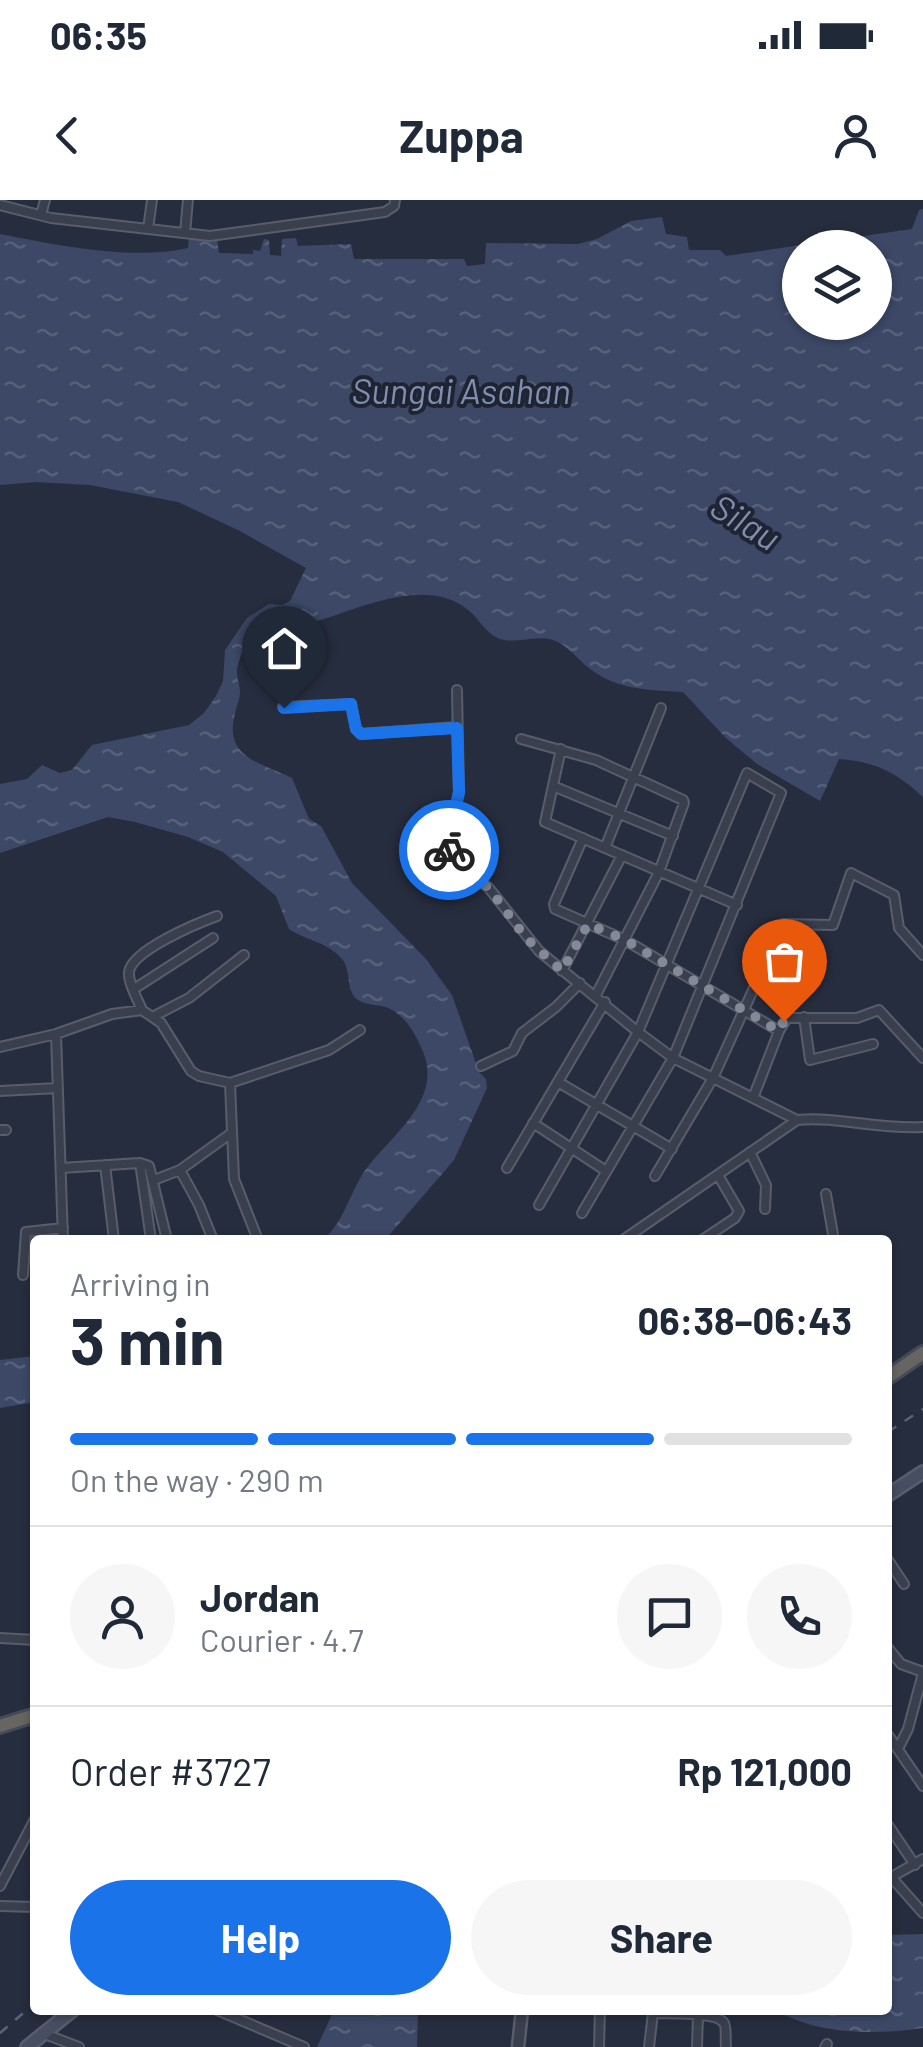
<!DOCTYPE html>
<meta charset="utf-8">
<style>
body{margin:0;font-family:Barlow,sans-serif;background:#f6f6f7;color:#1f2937;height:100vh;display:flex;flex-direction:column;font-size:38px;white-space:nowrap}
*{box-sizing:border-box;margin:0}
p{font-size:32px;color:#747a83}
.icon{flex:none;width:55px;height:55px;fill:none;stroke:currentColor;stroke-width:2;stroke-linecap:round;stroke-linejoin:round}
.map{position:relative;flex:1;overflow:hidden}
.panel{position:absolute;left:30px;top:1035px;width:862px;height:780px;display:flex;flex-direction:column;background:#fff;border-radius:10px;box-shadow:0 2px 8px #0004}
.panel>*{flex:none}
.tools{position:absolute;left:782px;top:30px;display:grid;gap:20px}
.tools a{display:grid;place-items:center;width:110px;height:110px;border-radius:50%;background:#fff;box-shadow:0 2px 8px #0004;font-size:50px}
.pin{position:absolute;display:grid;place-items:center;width:85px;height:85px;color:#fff;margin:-102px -42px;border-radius:50% 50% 50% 0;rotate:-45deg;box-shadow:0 0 10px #0007}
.pin .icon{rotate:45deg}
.courier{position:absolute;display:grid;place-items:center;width:100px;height:100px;margin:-50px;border:8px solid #1a73e8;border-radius:50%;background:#fff;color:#222;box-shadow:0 2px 12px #0007}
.headline em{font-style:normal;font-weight:700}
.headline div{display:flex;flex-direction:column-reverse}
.headline{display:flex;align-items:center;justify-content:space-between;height:170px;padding:0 40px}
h1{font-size:65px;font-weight:700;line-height:75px}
.bar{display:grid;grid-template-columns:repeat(4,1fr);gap:15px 10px;align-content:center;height:120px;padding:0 40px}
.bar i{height:12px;border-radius:8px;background:#e0e1e3}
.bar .current{background:#1a73e8}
.bar p{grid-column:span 4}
.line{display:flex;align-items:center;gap:25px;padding:0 40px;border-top:2px solid #e0e1e3}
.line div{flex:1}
.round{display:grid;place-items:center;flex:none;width:105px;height:105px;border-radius:52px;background:#f6f6f7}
.button{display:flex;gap:20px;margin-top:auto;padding:20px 40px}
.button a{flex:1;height:115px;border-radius:60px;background:#1a73e8;color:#fff;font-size:40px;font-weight:700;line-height:115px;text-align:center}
.button a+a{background:#f6f6f7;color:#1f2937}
.status{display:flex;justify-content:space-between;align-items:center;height:70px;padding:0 50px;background:#fff;direction:ltr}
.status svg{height:28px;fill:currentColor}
header{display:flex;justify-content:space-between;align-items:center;height:130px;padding:0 40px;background:#fff;font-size:45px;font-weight:700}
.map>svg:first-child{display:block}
.water{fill:url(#water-ripples);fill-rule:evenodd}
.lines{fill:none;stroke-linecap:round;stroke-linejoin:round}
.minor-casing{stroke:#585d6c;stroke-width:12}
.tertiary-casing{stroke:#585d6c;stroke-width:15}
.secondary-casing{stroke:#585d6c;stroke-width:16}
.trunk-casing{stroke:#454a59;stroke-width:18}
.minor{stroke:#3a3f4e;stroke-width:8}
.tertiary{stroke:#3a3f4e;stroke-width:10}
.secondary{stroke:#484e61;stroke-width:11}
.trunk{stroke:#666562;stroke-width:12}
.rail{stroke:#5c6375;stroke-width:2.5;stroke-dasharray:10 10;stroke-linecap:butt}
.done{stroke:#848998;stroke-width:10;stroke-dasharray:0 18}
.route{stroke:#1a73e8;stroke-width:12}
.labels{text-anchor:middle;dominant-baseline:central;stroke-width:8;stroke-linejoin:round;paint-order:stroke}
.water-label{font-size:35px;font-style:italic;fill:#7f8daf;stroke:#1f2433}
</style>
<div class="status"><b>06:35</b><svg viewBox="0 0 49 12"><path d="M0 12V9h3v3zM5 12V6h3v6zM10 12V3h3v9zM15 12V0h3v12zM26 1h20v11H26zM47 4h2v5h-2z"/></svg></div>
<header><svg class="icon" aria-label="back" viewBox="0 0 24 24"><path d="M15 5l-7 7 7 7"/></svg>Zuppa<svg class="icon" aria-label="person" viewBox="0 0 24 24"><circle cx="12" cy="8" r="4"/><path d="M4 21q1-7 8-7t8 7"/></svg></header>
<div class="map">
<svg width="923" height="1847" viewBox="0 0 923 1847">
<defs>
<pattern id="water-ripples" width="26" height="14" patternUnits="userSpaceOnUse" patternTransform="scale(2.5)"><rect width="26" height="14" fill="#3c4866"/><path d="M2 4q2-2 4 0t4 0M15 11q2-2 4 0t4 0" fill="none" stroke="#56607b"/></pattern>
</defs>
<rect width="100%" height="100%" fill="#262d3e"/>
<path class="water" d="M923,9V597C898,573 874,561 839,559L820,601L757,564L725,537L683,492C649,490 616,490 589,468C577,459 568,445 553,440C534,434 510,447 494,436C483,429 477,416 467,409C427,377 362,407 321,420C287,431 246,421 237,469C236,477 240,484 240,492C240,499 236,507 235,514C223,558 262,563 292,578L309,619L321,626L352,683L425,758L452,795L479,872L486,879L487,888L454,960L385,1040H322C344,1024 350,991 366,969C393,933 446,898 421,847C414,832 408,821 394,811C383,803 369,807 358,800C345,791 352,771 342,759C328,742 307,741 289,729L276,696L223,652L188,637L135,622L108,617L0,653V584L27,579L42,565L60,573L72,570L92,545L189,525L204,513L216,496L223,481L225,450L247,418L269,404L282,405L290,401L306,368L238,330L178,302L90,285L36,282L0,285V34C57,45 131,61 188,48L189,37L217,39L219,53L253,54V50L260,51L264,39L269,40L270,55L281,56L282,39L296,38L298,46L351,44L354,59H464L467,66L485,64L486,43L578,44L597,39L631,21L662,17L666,34L687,37L689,50H720L726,56L912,29L919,10ZM800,48H875V122H800Z
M35,1156V1202L0,1208V1160Z
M923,1734V1828C874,1835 819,1835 775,1810H888V1735Z
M334,1810H418L417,1847H317Z"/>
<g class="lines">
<g class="minor-casing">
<path id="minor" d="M0,5L51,18L210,36L385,12L394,6L395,0
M41,15L45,0
M148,29L152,0
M185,33L188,0
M457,490L459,592L448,641L457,667L488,687L539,751L638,832L673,858L797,920
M283,507L351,504L356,529L361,534L457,527
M521,539L596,560L683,600L684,603L659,672L596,795
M561,549L545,622L737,705
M553,586L673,636
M583,638L554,704L555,709L625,740L779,831
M605,648L661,508
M562,771L622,655
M134,789L213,738
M142,810C138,800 128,783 129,772C132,750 198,723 217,716
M154,816L189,798L244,755
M804,817L810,860L873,844
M56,834L63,1040
M0,847L56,834L112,814L142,810L161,823L191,871L199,876L230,883L329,850L360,830
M481,866L513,851L522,833L556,807L580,783
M558,882L672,949
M230,883L234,979L258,1040
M0,891L58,888
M753,898L779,831L787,818H857L879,810L923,858
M533,923L606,971
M0,930H6
M750,952L766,985L765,1009
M140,963L151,1040
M105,965L114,1040
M61,968L140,963L149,966L167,1040
M507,968L605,802
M180,970L199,1005L213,1040
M655,976L713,878L783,724L833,725L851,673L894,695L899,728L923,755
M154,980L180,970L230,934
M826,994L834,1040
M539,1005L638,832L747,573L781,593L673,858L582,1013
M623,1040L797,920C838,916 879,930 923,927
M702,1040L735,1018L739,1011L718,975
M23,1075L26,1032L63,1028
M888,1360L904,1384
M0,1438L35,1440
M888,1448L901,1464L923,1472
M888,1535L923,1586
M898,1549L908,1529L923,1473
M888,1625L915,1665
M892,1678L923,1713
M888,1679L923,1659
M0,1686L35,1619
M0,1706L35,1707
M217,1810L304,1847
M42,1833L79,1847
M599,1847L600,1810
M649,1847L653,1813C667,1814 716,1811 724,1823C727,1828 725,1841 726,1847
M697,1847L698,1815
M825,1847L827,1844"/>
</g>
<g class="tertiary-casing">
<path id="tertiary" d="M518,1847L522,1810"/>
</g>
<g class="secondary-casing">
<path id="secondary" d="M888,1295L923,1272
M27,1847L73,1810"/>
</g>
<g class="trunk-casing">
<path id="trunk" d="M888,1177L923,1153
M0,1526L35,1515"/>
</g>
<use href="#minor" class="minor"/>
<use href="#tertiary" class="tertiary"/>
<use href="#secondary" class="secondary"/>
<use href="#trunk" class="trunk"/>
<path class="rail" d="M888,1232L923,1209
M0,1833L35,1803"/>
</g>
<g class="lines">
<path class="done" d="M449,650L457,668L488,687L526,738L562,771L588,724L625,740L779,831L784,821"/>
<path class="route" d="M284,508L351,504L356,529L361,534L457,528L459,592L450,634L449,650"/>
</g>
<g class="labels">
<g class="water-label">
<text x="461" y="190">Sungai Asahan</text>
<text transform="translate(746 321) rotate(32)">Silau</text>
</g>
</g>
</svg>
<div class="tools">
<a><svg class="icon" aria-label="layers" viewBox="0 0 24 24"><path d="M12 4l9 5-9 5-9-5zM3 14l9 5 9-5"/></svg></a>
</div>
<div class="pin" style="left:784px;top:821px;background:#ea580c"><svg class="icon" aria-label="bag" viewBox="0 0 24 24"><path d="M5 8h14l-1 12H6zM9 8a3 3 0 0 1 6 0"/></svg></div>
<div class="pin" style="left:284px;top:508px;background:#1f2937"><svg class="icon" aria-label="home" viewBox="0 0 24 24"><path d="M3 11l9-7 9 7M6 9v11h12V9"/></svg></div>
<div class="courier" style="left:449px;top:650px"><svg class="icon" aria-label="bike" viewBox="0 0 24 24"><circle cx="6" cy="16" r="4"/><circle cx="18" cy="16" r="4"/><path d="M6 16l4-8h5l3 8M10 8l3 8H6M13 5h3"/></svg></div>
<section class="panel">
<div class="headline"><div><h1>3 min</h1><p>Arriving in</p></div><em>06:38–06:43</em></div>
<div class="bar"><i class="current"></i><i class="current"></i><i class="current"></i><i></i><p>On the way · 290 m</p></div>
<div class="line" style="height:180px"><a class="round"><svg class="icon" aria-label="person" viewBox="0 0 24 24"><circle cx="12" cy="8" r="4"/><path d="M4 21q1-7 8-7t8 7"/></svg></a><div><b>Jordan</b><p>Courier · 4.7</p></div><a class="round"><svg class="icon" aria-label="chat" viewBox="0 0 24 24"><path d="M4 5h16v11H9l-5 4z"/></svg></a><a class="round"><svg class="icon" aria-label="phone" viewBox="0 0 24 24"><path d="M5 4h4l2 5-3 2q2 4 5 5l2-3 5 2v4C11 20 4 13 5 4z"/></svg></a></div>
<div class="line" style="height:130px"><div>Order #3727</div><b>Rp 121,000</b></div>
<div class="button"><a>Help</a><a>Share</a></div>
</section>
</div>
